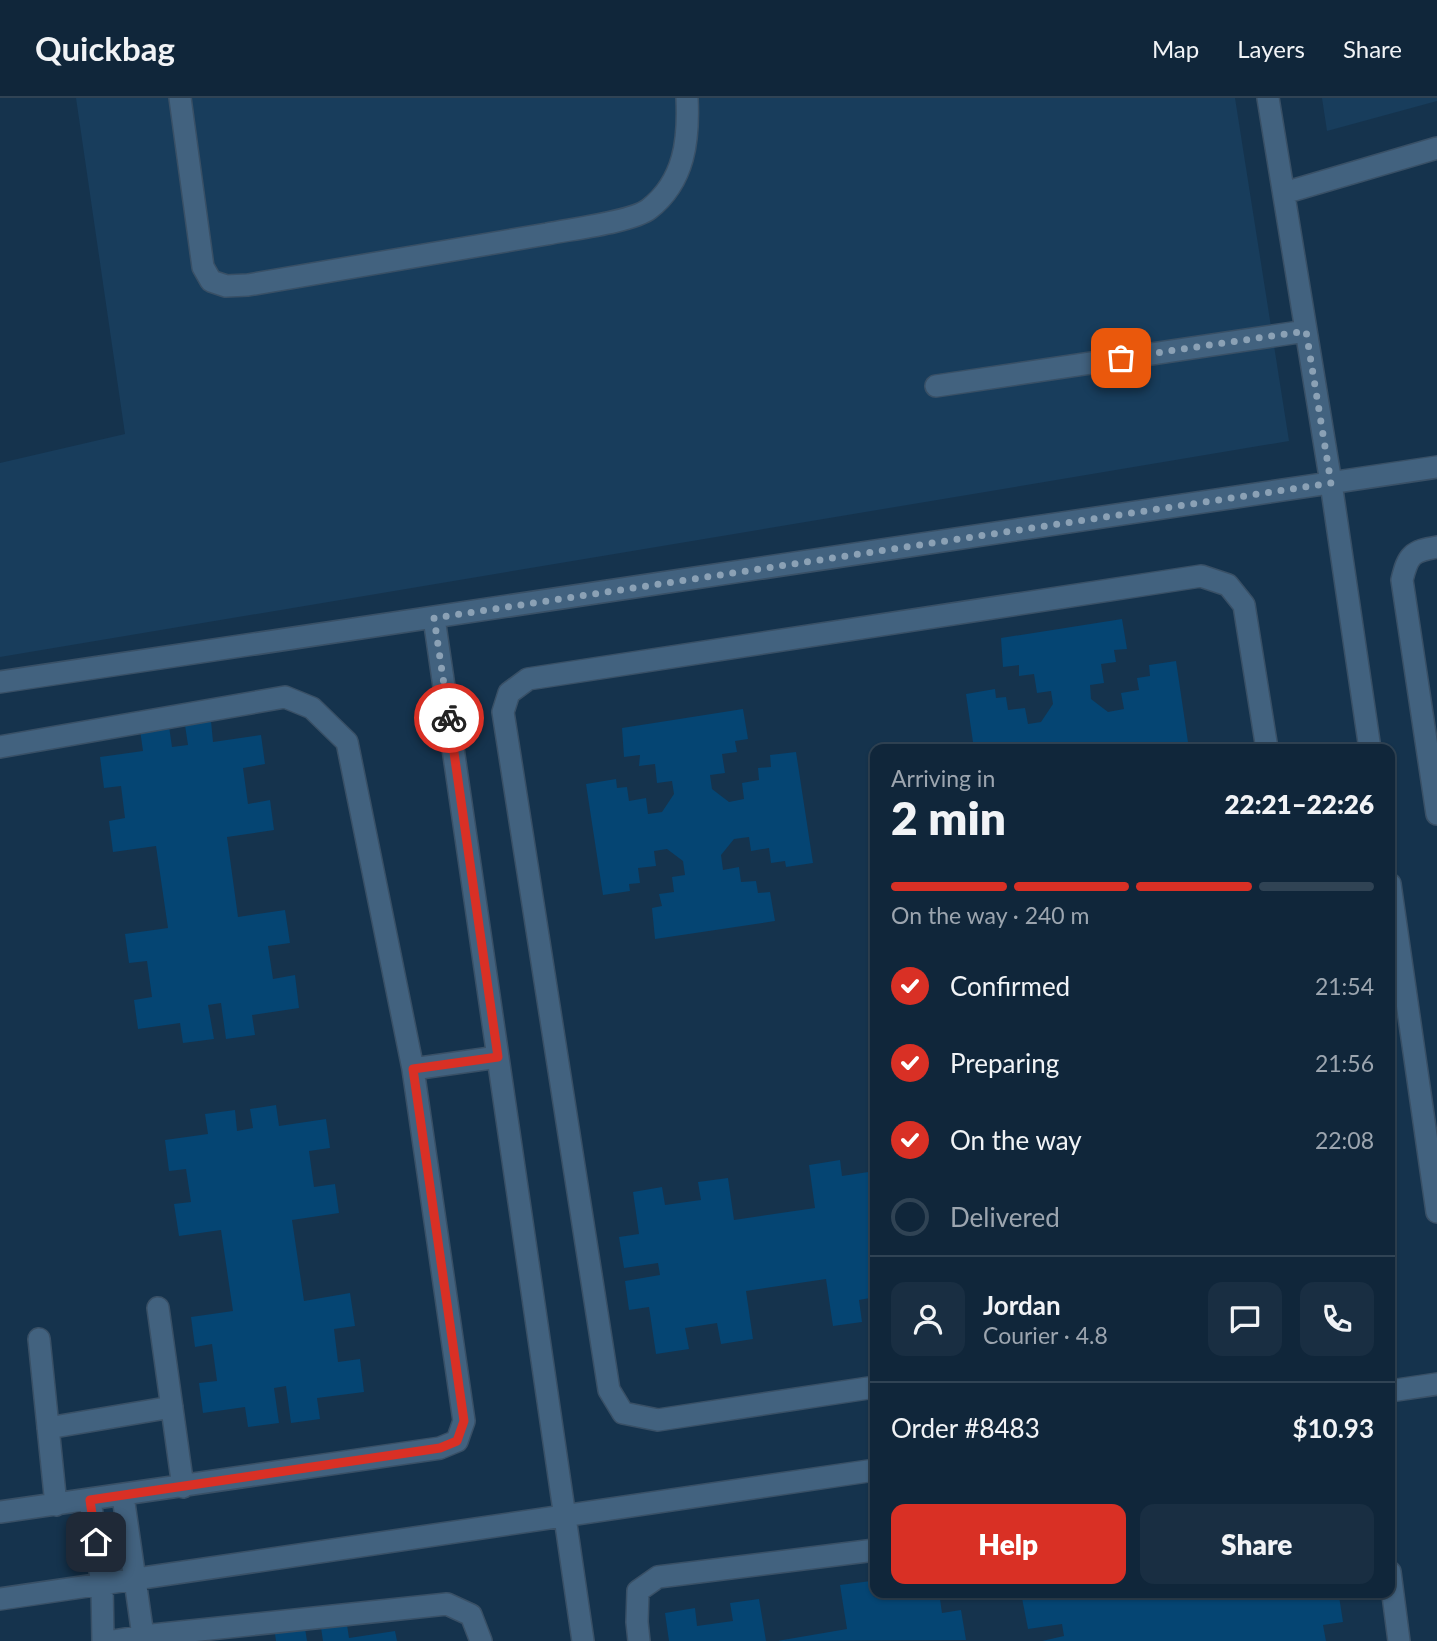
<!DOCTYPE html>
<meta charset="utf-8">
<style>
body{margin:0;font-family:Lato,sans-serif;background:#192e42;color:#f1f3f6;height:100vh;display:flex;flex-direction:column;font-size:26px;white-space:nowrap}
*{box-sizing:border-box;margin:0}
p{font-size:23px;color:#9ca5af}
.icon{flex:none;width:38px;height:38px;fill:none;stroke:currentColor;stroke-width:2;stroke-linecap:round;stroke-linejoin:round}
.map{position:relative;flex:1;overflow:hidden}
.drawer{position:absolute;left:870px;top:646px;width:525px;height:854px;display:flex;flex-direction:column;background:#10263a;border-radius:14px;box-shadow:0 2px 5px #0004,0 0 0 2px #304354}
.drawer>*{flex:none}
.pin{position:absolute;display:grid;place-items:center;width:60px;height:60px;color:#fff;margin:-30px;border-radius:14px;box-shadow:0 4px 10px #0006}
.courier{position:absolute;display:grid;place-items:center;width:70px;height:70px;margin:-35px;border:5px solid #d93025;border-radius:50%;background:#fff;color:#222;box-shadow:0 2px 9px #0007}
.headline em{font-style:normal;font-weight:800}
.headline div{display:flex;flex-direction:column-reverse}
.headline{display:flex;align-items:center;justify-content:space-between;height:119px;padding:0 21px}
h1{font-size:46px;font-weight:800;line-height:52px}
.bar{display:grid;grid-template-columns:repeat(4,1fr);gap:10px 7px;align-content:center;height:84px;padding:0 21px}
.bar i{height:9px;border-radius:5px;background:#304354}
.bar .on{background:#d93025}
.bar p{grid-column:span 4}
.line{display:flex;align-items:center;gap:18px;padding:0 21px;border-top:2px solid #304354}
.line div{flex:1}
.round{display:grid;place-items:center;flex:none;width:74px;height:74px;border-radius:14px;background:#192e42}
ol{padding:0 21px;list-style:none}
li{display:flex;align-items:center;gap:21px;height:77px}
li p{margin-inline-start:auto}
li .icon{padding:7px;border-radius:50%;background:#d93025;color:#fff;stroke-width:4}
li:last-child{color:#9ca5af}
li i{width:38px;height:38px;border:4px solid #304354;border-radius:50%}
.cta{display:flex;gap:14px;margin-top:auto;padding:14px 21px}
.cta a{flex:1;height:80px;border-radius:14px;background:#d93025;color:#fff;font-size:28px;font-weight:800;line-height:80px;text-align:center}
.cta a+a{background:#192e42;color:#f1f3f6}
header{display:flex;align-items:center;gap:42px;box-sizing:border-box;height:98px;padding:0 35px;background:#10263a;border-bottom:2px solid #304354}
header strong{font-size:33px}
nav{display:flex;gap:38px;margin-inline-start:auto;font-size:24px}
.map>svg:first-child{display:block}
.built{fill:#183d5c}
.building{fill:#054573}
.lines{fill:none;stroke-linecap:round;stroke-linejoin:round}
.minor-casing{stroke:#395066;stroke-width:24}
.minor{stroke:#42627f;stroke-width:21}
.done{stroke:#8ba1b5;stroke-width:7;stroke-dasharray:0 12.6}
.route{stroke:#d93025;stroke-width:9}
</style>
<header>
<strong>Quickbag</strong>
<nav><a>Map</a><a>Layers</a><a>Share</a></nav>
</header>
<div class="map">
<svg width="1437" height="1543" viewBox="0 0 1437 1543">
<rect width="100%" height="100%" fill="#15334d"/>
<path class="built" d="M76,0H1235L1289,343L0,559V365L125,336Z
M1322,0H1437V3L1327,33Z"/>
<path class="building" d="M1122,521L1127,551L1114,552L1116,564L1101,566L1104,585L1090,587L1091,601L1108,614L1124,611L1121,595L1139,592L1137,580L1150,578L1149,567L1176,563L1189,651H1128V649L1114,651H974L966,596L995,591L996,600L1006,599L1008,612L1025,610L1028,626L1041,624L1053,606L1051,593L1037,595L1034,576L1019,578V567L1003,569L1001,540Z
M743,611L748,641L735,643L737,654L722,656L725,675L710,677L712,691L729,704L744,701L742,685L759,682L758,670L771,669L770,657L796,654L813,765L786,769L785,763L771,765L769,750L751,753L749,739L734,741L721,757L723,772L739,769L741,784L756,783L758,795L770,794L775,823L655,841L652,810L662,808L659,796L674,794L672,779L685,777L683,763L667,751L654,753L656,768L638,770L640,785L629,786L630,793L603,797L586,686L616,681L617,690L627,689L629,703L646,700L648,716L662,714L674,696L672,683L657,685L655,666L639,668L640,657L624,659L622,630Z
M211,623L213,644L261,637L265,666L243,670L248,706L270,702L274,732L227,739L238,819L285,812L290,845L268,848L273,881L295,877L299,910L252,917L255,937L226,941L221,905L208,907L214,941L183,945L180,925L138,931L134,902L152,899L147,863L129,865L125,836L168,830L156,748L113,754L109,723L125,720L121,688L104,690L100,659L143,653L140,632L169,628L172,649L188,647L185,627Z
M276,1007L279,1028L326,1021L330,1050L309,1053L314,1089L335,1086L339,1115L292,1122L304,1203L350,1195L355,1228L334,1231L338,1264L360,1261L364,1294L317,1300L320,1321L291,1325L286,1288L274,1290L279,1325L248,1329L245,1309L203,1315L199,1285L217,1283L212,1246L195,1249L191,1219L233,1213L221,1132L179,1138L174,1106L191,1104L186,1071L169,1073L165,1042L208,1036L205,1016L235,1012L237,1033L253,1030L250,1011Z
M840,1062L842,1078L875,1073V1199L859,1202L862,1224L833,1228L826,1181L746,1193L753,1241L721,1246L717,1225L685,1230L689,1251L656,1256L649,1209L629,1212L625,1183L660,1177L658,1165L624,1170L619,1139L639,1136L633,1094L662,1089L665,1107L701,1102L698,1084L728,1080L734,1122L815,1110L809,1067Z
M871,1483L874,1499L904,1494H939L942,1515L961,1512L966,1542L777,1543L847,1531L840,1487Z
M1042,1494H1318L1319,1501L1339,1498L1343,1524L1323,1527L1326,1543H1042L1064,1538L1062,1526L1028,1531L1022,1500L1043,1497Z
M759,1501L766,1543H669L665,1515L695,1510L697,1528L733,1523L730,1505Z
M346,1520L349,1540L395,1533L397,1543H323L320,1523Z
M304,1524L307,1543H276L274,1529Z"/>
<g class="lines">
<g class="minor-casing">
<path id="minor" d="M180,0L203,169L211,183L226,188L248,187C347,170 447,153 547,136C571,131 632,124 649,111C685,83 689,41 687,0
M1268,0L1331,385L1370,651
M1284,95L1437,50
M936,288L1306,233
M1437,449C1412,453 1408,457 1402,482L1437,716
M434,520L583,1543
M0,584L1437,369
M0,649L285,599L312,610L347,644L413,971L464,1323L457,1343L440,1350L0,1414
M1390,786L1437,1114
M413,971L498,959
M158,1210L183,1389
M39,1241L56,1407
M875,1289L658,1322L623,1315L609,1292L503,614L509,595L528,581L1201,478L1228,487L1244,507L1267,651
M1390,1293L1437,1286
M48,1330L172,1309
M123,1398L143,1538
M90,1402L102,1487L103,1543
M1390,1474L1399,1543
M0,1501L875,1372
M113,1543L143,1538L447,1506L471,1517L481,1543
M639,1543L637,1524L638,1493L658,1479L875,1452"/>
</g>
<use href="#minor" class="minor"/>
</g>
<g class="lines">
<path class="done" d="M449,620L434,520L1331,385L1306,233L1121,260"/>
<path class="route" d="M96,1444L90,1402L440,1350L457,1343L464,1323L413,971L498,959L449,620"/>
</g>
</svg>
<div class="pin" style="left:1121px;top:260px;background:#ea580c"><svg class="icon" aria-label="bag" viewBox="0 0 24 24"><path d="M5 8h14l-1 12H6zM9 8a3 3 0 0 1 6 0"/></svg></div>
<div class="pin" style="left:96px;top:1444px;background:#1f2937"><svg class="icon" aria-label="home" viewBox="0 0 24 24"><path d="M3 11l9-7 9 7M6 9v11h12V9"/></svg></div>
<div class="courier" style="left:449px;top:620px"><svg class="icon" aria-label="bike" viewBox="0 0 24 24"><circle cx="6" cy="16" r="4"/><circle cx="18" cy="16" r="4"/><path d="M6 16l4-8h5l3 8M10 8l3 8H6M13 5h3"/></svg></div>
<section class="drawer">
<div class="headline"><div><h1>2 min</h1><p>Arriving in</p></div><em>22:21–22:26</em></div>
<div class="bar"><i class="on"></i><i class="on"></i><i class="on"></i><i></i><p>On the way · 240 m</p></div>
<ol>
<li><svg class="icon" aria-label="check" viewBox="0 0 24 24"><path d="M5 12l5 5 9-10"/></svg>Confirmed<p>21:54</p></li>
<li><svg class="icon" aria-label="check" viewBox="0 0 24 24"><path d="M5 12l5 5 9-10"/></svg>Preparing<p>21:56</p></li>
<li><svg class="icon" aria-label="check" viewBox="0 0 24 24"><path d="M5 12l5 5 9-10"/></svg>On the way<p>22:08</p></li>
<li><i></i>Delivered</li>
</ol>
<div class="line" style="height:126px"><a class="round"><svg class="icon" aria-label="person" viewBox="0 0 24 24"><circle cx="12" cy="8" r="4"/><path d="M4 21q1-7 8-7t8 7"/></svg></a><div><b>Jordan</b><p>Courier · 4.8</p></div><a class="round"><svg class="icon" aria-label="chat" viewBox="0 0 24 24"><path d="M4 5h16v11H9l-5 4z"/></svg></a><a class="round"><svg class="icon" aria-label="phone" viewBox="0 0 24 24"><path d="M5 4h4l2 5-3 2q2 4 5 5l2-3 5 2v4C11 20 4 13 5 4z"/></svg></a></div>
<div class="line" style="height:91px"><div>Order #8483</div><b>$10.93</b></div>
<div class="cta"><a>Help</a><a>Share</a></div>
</section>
</div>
